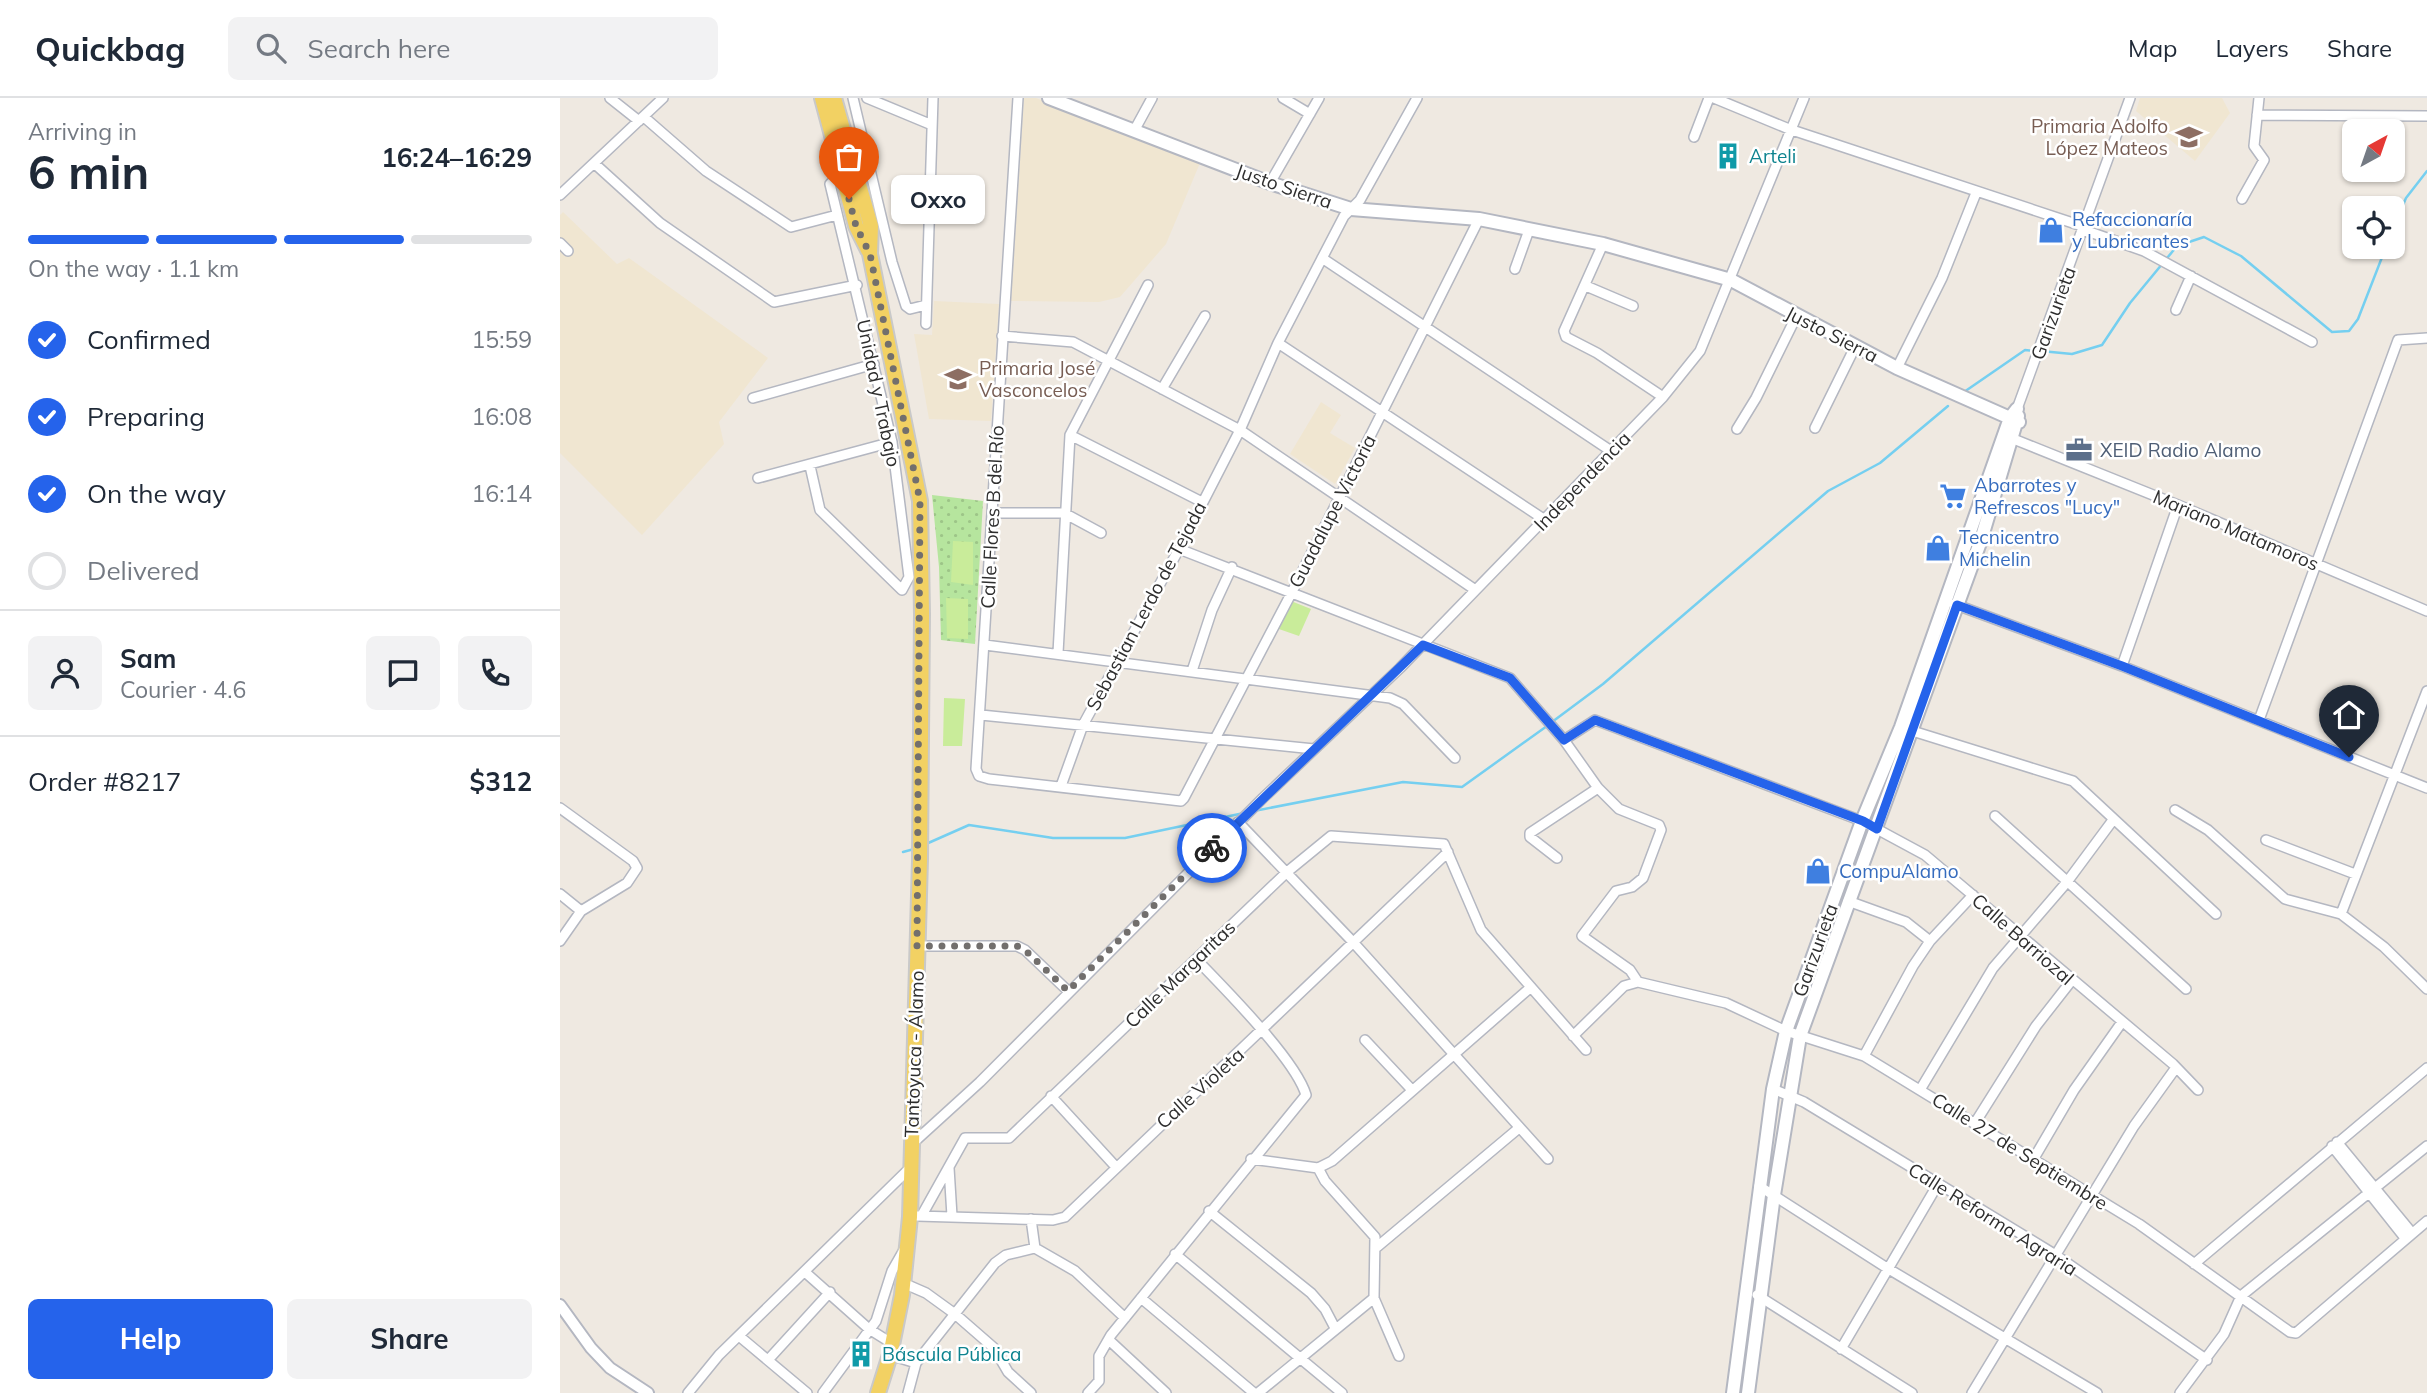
<!DOCTYPE html>
<meta charset="utf-8">
<style>
body{margin:0;font-family:Mulish,sans-serif;background:#f2f2f3;color:#1f2937;height:100vh;display:flex;flex-direction:column;font-size:26px;white-space:nowrap}
*{box-sizing:border-box;margin:0}
p{font-size:23px;color:#747a83}
.icon{flex:none;width:38px;height:38px;fill:none;stroke:currentColor;stroke-width:2;stroke-linecap:round;stroke-linejoin:round}
.map{position:relative;flex:1;overflow:hidden}
.drawer{display:flex;flex-direction:column;background:#fff;width:560px}
.drawer>*{flex:none}
.needle{width:46px;rotate:40deg}
.fabs{position:absolute;left:1782px;top:21px;display:grid;gap:14px}
.fabs a{display:grid;place-items:center;width:63px;height:63px;border-radius:10px;background:#fff;box-shadow:0 2px 5px #0004;font-size:35px}
.pin{position:absolute;display:grid;place-items:center;width:60px;height:60px;color:#fff;margin:-72px -30px;border-radius:50% 50% 50% 0;rotate:-45deg;box-shadow:0 0 7px #0007}
.pin .icon{rotate:45deg}
.courier{position:absolute;display:grid;place-items:center;width:70px;height:70px;margin:-35px;border:5px solid #2563eb;border-radius:50%;background:#fff;color:#222;box-shadow:0 2px 9px #0007}
.bubble{position:absolute;height:49px;border-radius:10px;background:#fff;box-shadow:0 2px 5px #0004;font-size:23px;font-weight:700;line-height:49px;text-align:center}
.overview em{font-style:normal;font-weight:700}
.overview div{display:flex;flex-direction:column-reverse}
.overview{display:flex;align-items:center;justify-content:space-between;height:119px;padding:0 28px}
h1{font-size:46px;font-weight:700;line-height:52px}
.bar{display:grid;grid-template-columns:repeat(4,1fr);gap:10px 7px;align-content:center;height:84px;padding:0 28px}
.bar i{height:9px;border-radius:5px;background:#e0e1e3}
.bar .on{background:#2563eb}
.bar p{grid-column:span 4}
.line{display:flex;align-items:center;gap:18px;padding:0 28px;border-top:2px solid #e0e1e3}
.line div{flex:1}
.round{display:grid;place-items:center;flex:none;width:74px;height:74px;border-radius:10px;background:#f2f2f3}
ol{padding:0 28px;list-style:none}
li{display:flex;align-items:center;gap:21px;height:77px}
li p{margin-inline-start:auto}
li .icon{padding:7px;border-radius:50%;background:#2563eb;color:#fff;stroke-width:4}
li:last-child{color:#747a83}
li i{width:38px;height:38px;border:4px solid #e0e1e3;border-radius:50%}
.cta{display:flex;gap:14px;margin-top:auto;padding:14px 28px}
.cta a{flex:1;height:80px;border-radius:10px;background:#2563eb;color:#fff;font-size:28px;font-weight:700;line-height:80px;text-align:center}
.cta a+a{background:#f2f2f3;color:#1f2937}
header{display:flex;align-items:center;gap:42px;box-sizing:border-box;height:98px;padding:0 35px;background:#fff;border-bottom:2px solid #e0e1e3}
header strong{font-size:33px}
nav{display:flex;gap:38px;margin-inline-start:auto;font-size:24px}
.search{width:490px;height:63px;background:#f2f2f3;display:flex;align-items:center;gap:18px;box-sizing:border-box;padding:0 24px;border-radius:10px;color:#747a83;font-size:26px}
main{display:flex;flex:1;min-height:0}
.map>svg:first-child{display:block}
.education{fill:#f0e6d1}
.grass{fill:url(#grass-dots)}
.pitch{fill:#c9ec9a}
.lines{fill:none;stroke-linecap:round;stroke-linejoin:round}
.stream{stroke:#75cff0;stroke-width:2.5}
.minor-casing{stroke:#b4b7c1;stroke-width:12}
.tertiary-casing{stroke:#b4b7c1;stroke-width:14}
.secondary-casing{stroke:#b4b7c1;stroke-width:16}
.primary-casing{stroke:#c9c9c9;stroke-width:18}
.minor{stroke:#fff;stroke-width:9}
.tertiary{stroke:#fff;stroke-width:10}
.secondary{stroke:#fff;stroke-width:12}
.primary{stroke:#f2d163;stroke-width:14}
.done{stroke:#726f6d;stroke-width:7;stroke-dasharray:0 12.6}
.route{stroke:#2563eb;stroke-width:9}
.labels{text-anchor:middle;dominant-baseline:central;stroke-width:5;stroke-linejoin:round;paint-order:stroke}
.education-label{font-size:19px;fill:#785e54;stroke:#fff;text-anchor:end}
.culture-label{font-size:19px;fill:#0d838f;stroke:#fff;text-anchor:start}
.street-label{font-size:19px;fill:#2e2e2e;stroke:#fff}
.shop-label{font-size:19px;fill:#366cbe;stroke:#fff;text-anchor:start}
.service-label{font-size:19px;fill:#4e5e75;stroke:#fff;text-anchor:start}
</style>
<header>
<strong>Quickbag</strong>
<div class="search"><svg class="icon" aria-label="search" viewBox="0 0 24 24"><circle cx="10" cy="10" r="6"/><path d="M15 15l6 6"/></svg>Search here</div>
<nav><a>Map</a><a>Layers</a><a>Share</a></nav>
</header>
<main>
<section class="drawer">
<div class="overview"><div><h1>6 min</h1><p>Arriving in</p></div><em>16:24–16:29</em></div>
<div class="bar"><i class="on"></i><i class="on"></i><i class="on"></i><i></i><p>On the way · 1.1 km</p></div>
<ol>
<li><svg class="icon" aria-label="check" viewBox="0 0 24 24"><path d="M5 12l5 5 9-10"/></svg>Confirmed<p>15:59</p></li>
<li><svg class="icon" aria-label="check" viewBox="0 0 24 24"><path d="M5 12l5 5 9-10"/></svg>Preparing<p>16:08</p></li>
<li><svg class="icon" aria-label="check" viewBox="0 0 24 24"><path d="M5 12l5 5 9-10"/></svg>On the way<p>16:14</p></li>
<li><i></i>Delivered</li>
</ol>
<div class="line" style="height:126px"><a class="round"><svg class="icon" aria-label="person" viewBox="0 0 24 24"><circle cx="12" cy="8" r="4"/><path d="M4 21q1-7 8-7t8 7"/></svg></a><div><b>Sam</b><p>Courier · 4.6</p></div><a class="round"><svg class="icon" aria-label="chat" viewBox="0 0 24 24"><path d="M4 5h16v11H9l-5 4z"/></svg></a><a class="round"><svg class="icon" aria-label="phone" viewBox="0 0 24 24"><path d="M5 4h4l2 5-3 2q2 4 5 5l2-3 5 2v4C11 20 4 13 5 4z"/></svg></a></div>
<div class="line" style="height:91px"><div>Order #8217</div><b>$312</b></div>
<div class="cta"><a>Help</a><a>Share</a></div>
</section>
<div class="map">
<svg width="1867" height="1295" viewBox="0 0 1867 1295">
<defs>
<pattern id="grass-dots" width="8" height="8" patternUnits="userSpaceOnUse" patternTransform="scale(1.75)"><rect width="8" height="8" fill="#b6e59e"/><path d="M2 2h.1M6 6h.1" fill="none" stroke="#9dc588" stroke-width="1.8" stroke-linecap="round"/></pattern>
</defs>
<rect width="100%" height="100%" fill="#efe9e1"/>
<path class="education" d="M464,0H476L640,65L606,146L560,199L539,204L451,203Z
M1580,0H1662L1670,15L1635,63L1576,13Z
M3,114L57,166L69,160L208,260L159,324L164,346L82,437L0,355V117Z
M374,203L439,206L431,323L369,321L354,236L372,237Z
M761,304L781,317L770,335L795,350L775,386L730,356Z"/>
<path class="grass" d="M372,397L423,403L415,546L381,542L379,469Z"/>
<path class="pitch" d="M393,443L413,444V487L391,484Z
M386,500L408,501V541L387,540Z
M731,503L751,511L739,538L716,530Z
M384,600L405,601L402,648H383Z"/>
<g class="lines">
<path class="stream" d="M1832,133L1846,100L1867,73
M1481,253L1512,256L1542,247L1570,205L1617,148L1644,139L1681,158L1772,234L1789,233L1798,221L1826,149
M1404,294L1465,252L1475,253
M992,624L1043,586L1268,393L1320,365L1388,308
M694,713L843,684L902,689L987,628
M366,746L409,727L493,740H565L684,715
M343,754L354,751"/>
<g class="minor-casing">
<path id="minor" d="M50,0L79,23
M293,0L332,164L346,208L350,211L366,207
M307,0L372,27
M458,0L416,671L419,678L429,681L621,703L624,700L732,494L919,121
M723,0L750,16
M1154,0L1229,31L1525,129
M1697,17L1867,18
M84,19L146,73L231,129L277,117
M574,33L592,0
M1134,39L1149,0
M35,66L100,125L214,204L297,187
M710,85L759,0
M0,97L103,0
M1682,101L1704,62L1694,48L1699,0
M1524,132L1584,153L1752,244
M0,145L8,153
M1043,146L1004,233L1006,239L1037,255L1103,299
M762,160L1051,353
M955,171L969,132
M1026,188L1073,208
M1616,212L1631,178
M366,226L373,0
M442,238L513,244L680,332L914,491
M718,245L985,422
M1337,270L1382,180L1416,95
M602,291L645,218
M193,300L314,266
M1457,311L1570,0
M1255,330L1296,247
M1177,331L1196,300L1236,219
M510,337L642,404
M1446,338L1618,407L1867,513
M250,368L260,412L342,492L349,479L332,344L270,86L284,73
M198,380L332,344
M432,415H504L541,435
M619,451L950,580L1004,642L1038,690L1059,711L1099,727L1101,732L1083,780L1072,789L1056,793L1022,838L1070,872L1078,884
M1394,506L1562,568L1867,690
M425,547L830,600L843,606L895,660
M498,555L510,337L588,187
M1562,568L1618,407
M632,573L652,512L672,469
M421,617L754,651
M1699,622L1838,242L1867,240
M1346,631L1513,683L1656,816
M1004,642L1035,622L1302,723L1365,757L1613,966L1638,992
M501,688L523,627L619,451L680,332L718,245L784,118L800,102L857,0
M0,710L73,763L77,770L67,785L21,813L0,843
M1615,712L1648,732L1725,801L1781,816L1824,849L1867,891
M1435,718L1626,891
M678,724L793,844L988,1061
M1706,742L1795,776
M997,760L970,739V735L1038,690
M0,796L21,813
M1288,803L1346,824L1370,843
M1781,816L1867,593
M357,848H457L465,852L508,893
M1013,938L1064,888L1078,884L1166,905L1226,933L1304,958L1579,1126L1730,1234L1736,1235L1867,1123
M805,942L852,992
M1304,958L1353,868L1370,843L1413,797
M1213,991L1244,1004L1494,1156L1647,1262
M1360,992L1433,870L1507,784L1553,722
M491,998L556,1069
M1415,1025L1476,928L1512,882
M1777,1044L1852,1135
M353,1045L420,984L703,700L840,570L1103,299L1140,253L1244,0
M1772,1048L1845,1140
M691,1061L758,1070
M1473,1062L1514,992L1562,924
M389,1070L392,1118
M758,1070L772,1063L971,889
M758,1070L765,1083L815,1139L814,1200L839,1258
M1199,1088L1327,1170L1537,1295
M649,1113L751,1195L765,1211L775,1230
M362,1117L405,1040H449L727,774L771,738L884,746L921,832L1026,952
M357,1118L493,1122L505,1119L888,754
M471,1121L475,1150
M817,1149L959,1030
M475,1150L515,1173L565,1220
M615,1156L782,1295
M1634,1166L1867,970
M246,1175L309,1231L333,1246
M343,1185L366,1195L395,1216L434,1250L448,1274L471,1295
M1197,1197L1352,1295
M581,1200L694,1295
M179,1238L247,1295
M550,1243L606,1295
M1281,1251L1378,1086
M330,1257L356,1265
M208,1262L270,1194
M128,1295L159,1257L353,1067
M263,1295L316,1223L332,1173L344,1152
M348,1295L356,1265L435,1165L446,1157L475,1150
M528,1295L539,1283V1258L551,1237L746,997C736,962 663,889 636,861
M698,1295L814,1200
M1412,1295L1574,1028L1615,971
M1620,1295L1664,1236L1681,1198L1867,1048"/>
</g>
<g class="tertiary-casing">
<path id="tertiary" d="M0,1207L31,1250L50,1270L88,1295"/>
</g>
<g class="secondary-casing">
<path id="secondary" d="M489,0L710,85L791,111L919,121L1043,146L1171,182L1337,270L1459,324
M1173,1295L1213,991L1226,933L1302,723L1341,629L1450,320L1457,311
M1188,1295L1214,1097L1240,938L1421,442L1458,318"/>
</g>
<g class="primary-casing">
<path id="primary" d="M262,0L296,128L308,152
M274,0L311,128L310,156L360,403L362,516L360,761L350,1119L342,1197L330,1257L318,1295"/>
</g>
<use href="#minor" class="minor"/>
<use href="#tertiary" class="tertiary"/>
<use href="#secondary" class="secondary"/>
<use href="#primary" class="primary"/>
</g>
<g class="lines">
<path class="done" d="M289,101L296,128L310,156L360,403L357,848H457L465,852L508,893L652,750"/>
<path class="route" d="M652,750L863,547L950,580L1004,642L1035,622L1303,723L1317,731L1397,507L1562,568L1789,659"/>
</g>
<defs>
<g id="school-bare" transform="scale(2.1)"><path d="M0-5L7-2L0 1L-7-2ZM-4 1L0 2.5L4 1V4Q0 6-4 4Z" fill="#8d6e63" stroke="#fff" stroke-width="2.5" paint-order="stroke"/></g>
<g id="building-bare" transform="scale(2.1)"><path d="M-4-6H4V6H1V3H-1V6H-4ZM-2.5-4.3h1.7v1.8h-1.7ZM.8-4.3h1.7v1.8H.8ZM-2.5-1h1.7V.8h-1.7ZM.8-1h1.7V.8H.8Z" fill="#0f9aa8" stroke="#fff" stroke-width="2.5" paint-order="stroke"/></g>
<g id="shop-bare" transform="scale(2.1)"><path d="M-5-2.5h2.3a2.7 3.5 0 0 1 5.4 0H5L5.5 6h-11ZM-1.5-2.5h3a1.5 2.3 0 0 0-3 0Z" fill="#3f7fe0" stroke="#fff" stroke-width="2.5" paint-order="stroke"/></g>
<g id="office-bare" transform="scale(2.1)"><path d="M-6-3h4V-5.5h4V-3h4V5H-6ZM-1-4.5V-3h2v-1.5ZM-6 0V1H6V0Z" fill="#5c6f8a" stroke="#fff" stroke-width="2.5" paint-order="stroke"/></g>
<g id="supermarket-bare" transform="scale(2.1)"><path d="M-6-5.5h2.5l.6 2H6L4.5 2H-2.5L-4.4-4H-6ZM-1.5 3.2a1.3 1.3 0 1 0 .1 0ZM3 3.2a1.3 1.3 0 1 0 .1 0Z" fill="#3f7fe0" stroke="#fff" stroke-width="2.5" paint-order="stroke"/></g>
</defs>
<g fill-rule="evenodd">
<use href="#school-bare" x="1629" y="39"/>
<use href="#building-bare" x="1168" y="58"/>
<use href="#shop-bare" x="1491" y="132"/>
<use href="#school-bare" x="398" y="281"/>
<use href="#office-bare" x="1519" y="352"/>
<use href="#supermarket-bare" x="1393" y="398"/>
<use href="#shop-bare" x="1378" y="450"/>
<use href="#shop-bare" x="1258" y="773"/>
<use href="#building-bare" x="301" y="1256"/>
</g>
<g class="labels">
<g class="education-label">
<text x="1608" y="28">Primaria Adolfo<tspan x="1608" dy="22">López Mateos</tspan></text>
<text x="419" y="270" text-anchor="start">Primaria José<tspan x="419" dy="22">Vasconcelos</tspan></text>
</g>
<g class="culture-label">
<text x="1189" y="58">Arteli</text>
<text x="322" y="1256">Báscula Pública</text>
</g>
<g class="street-label">
<text transform="translate(724 88) rotate(19)">Justo Sierra</text>
<text transform="translate(1493 215) rotate(-70)">Garizurieta</text>
<text transform="translate(1272 236) rotate(27)">Justo Sierra</text>
<text transform="translate(319 295) rotate(78)">Unidad y Trabajo</text>
<text transform="translate(1022 383) rotate(-46)">Independencia</text>
<text transform="translate(772 413) rotate(-63)">Guadalupe Victoria</text>
<text transform="translate(432 419) rotate(-87)">Calle Flores B del Río</text>
<text transform="translate(1676 432) rotate(23)">Mariano Matamoros</text>
<text transform="translate(586 508) rotate(-62)">Sebastian Lerdo de Tejada</text>
<text transform="translate(1463 841) rotate(41)">Calle Barriozal</text>
<text transform="translate(1255 852) rotate(-70)">Garizurieta</text>
<text transform="translate(620 876) rotate(-44)">Calle Margaritas</text>
<text transform="translate(354 956) rotate(-88)">Tantoyuca - Álamo</text>
<text transform="translate(640 990) rotate(-42)">Calle Violeta</text>
<text transform="translate(1460 1053) rotate(32)">Calle 27 de Septiembre</text>
<text transform="translate(1433 1121) rotate(32)">Calle Reforma Agraria</text>
</g>
<g class="shop-label">
<text x="1512" y="121">Refaccionaría<tspan x="1512" dy="22">y Lubricantes</tspan></text>
<text x="1414" y="387">Abarrotes y<tspan x="1414" dy="22">Refrescos "Lucy"</tspan></text>
<text x="1399" y="439">Tecnicentro<tspan x="1399" dy="22">Michelin</tspan></text>
<text x="1279" y="773">CompuAlamo</text>
</g>
<g class="service-label">
<text x="1540" y="352">XEID Radio Alamo</text>
</g>
</g>
</svg>
<div class="fabs">
<a><svg class="needle" viewBox="-14 -14 28 28"><path d="M0-13l5 13h-10z" fill="#e53935"/><path d="M0 13l5-13h-10z" fill="#747a83"/></svg></a>
<a><svg class="icon" aria-label="locate" viewBox="0 0 24 24"><circle cx="12" cy="12" r="6"/><path d="M12 2v4M12 18v4M2 12h4M18 12h4"/></svg></a>
</div>
<div class="pin" style="left:289px;top:101px;background:#ea580c"><svg class="icon" aria-label="bag" viewBox="0 0 24 24"><path d="M5 8h14l-1 12H6zM9 8a3 3 0 0 1 6 0"/></svg></div>
<div class="pin" style="left:1789px;top:659px;background:#1f2937"><svg class="icon" aria-label="home" viewBox="0 0 24 24"><path d="M3 11l9-7 9 7M6 9v11h12V9"/></svg></div>
<div class="courier" style="left:652px;top:750px"><svg class="icon" aria-label="bike" viewBox="0 0 24 24"><circle cx="6" cy="16" r="4"/><circle cx="18" cy="16" r="4"/><path d="M6 16l4-8h5l3 8M10 8l3 8H6M13 5h3"/></svg></div>
<div class="bubble" style="left:331px;top:77px;width:94px">Oxxo</div>
</div>
</main>
